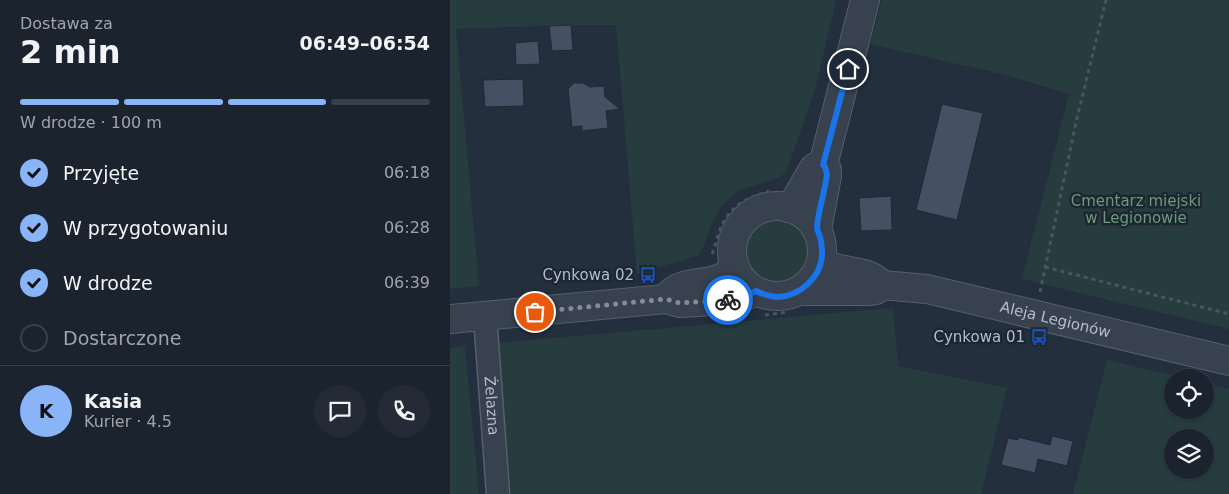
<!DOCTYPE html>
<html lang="pl">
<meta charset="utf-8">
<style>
body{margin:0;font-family:"DejaVu Sans",sans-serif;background:#242b36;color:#f1f3f6;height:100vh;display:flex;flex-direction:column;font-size:19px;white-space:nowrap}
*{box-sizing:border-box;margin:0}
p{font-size:16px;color:#a0a4aa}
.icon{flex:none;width:28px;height:28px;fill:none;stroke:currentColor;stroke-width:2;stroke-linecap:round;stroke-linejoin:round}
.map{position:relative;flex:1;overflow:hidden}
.sheet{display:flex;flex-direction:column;background:#1b232e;width:450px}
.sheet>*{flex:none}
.tools{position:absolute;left:714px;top:369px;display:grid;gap:10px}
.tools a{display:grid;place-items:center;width:50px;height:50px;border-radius:50%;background:#1b232e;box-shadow:0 1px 4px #0004,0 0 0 1px #39404a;font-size:25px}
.pin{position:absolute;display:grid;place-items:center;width:42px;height:42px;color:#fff;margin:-21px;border:2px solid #fff;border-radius:50%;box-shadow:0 1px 5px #0007}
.courier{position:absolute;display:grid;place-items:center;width:50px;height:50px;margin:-25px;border:4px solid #1a73e8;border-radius:50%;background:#fff;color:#222;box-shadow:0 1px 6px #0007}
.head em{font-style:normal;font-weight:600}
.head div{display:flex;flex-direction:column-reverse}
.head{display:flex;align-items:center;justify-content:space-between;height:85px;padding:0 20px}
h1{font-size:32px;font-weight:600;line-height:38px}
.bar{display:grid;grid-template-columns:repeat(4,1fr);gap:8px 5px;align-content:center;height:60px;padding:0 20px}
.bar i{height:6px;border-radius:4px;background:#39404a}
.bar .on{background:#8ab4f8}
.bar p{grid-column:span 4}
.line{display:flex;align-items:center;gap:12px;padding:0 20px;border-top:1px solid #39404a}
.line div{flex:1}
.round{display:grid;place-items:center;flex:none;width:52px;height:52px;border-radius:26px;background:#242b36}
ol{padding:0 20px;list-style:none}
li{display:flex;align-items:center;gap:15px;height:55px}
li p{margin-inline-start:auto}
li .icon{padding:5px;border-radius:50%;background:#8ab4f8;color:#111;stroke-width:4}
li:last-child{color:#a0a4aa}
li i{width:28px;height:28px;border:2px solid #39404a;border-radius:50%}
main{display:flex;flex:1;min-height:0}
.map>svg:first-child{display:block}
.green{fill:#263c3f;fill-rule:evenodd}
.building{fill:#455162;stroke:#1f2835}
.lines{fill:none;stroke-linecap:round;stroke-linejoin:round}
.minor-casing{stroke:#565f6c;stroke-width:25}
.tertiary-casing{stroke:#565f6c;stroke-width:30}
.path{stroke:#44595c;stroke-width:3;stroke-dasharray:4 4;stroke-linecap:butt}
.minor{stroke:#38414e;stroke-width:22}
.tertiary{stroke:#38414e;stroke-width:28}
.done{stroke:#828b98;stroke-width:5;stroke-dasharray:0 9}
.route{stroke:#1a73e8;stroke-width:6}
.labels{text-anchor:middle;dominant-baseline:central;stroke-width:5;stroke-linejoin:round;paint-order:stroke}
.park-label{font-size:15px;fill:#6b9a76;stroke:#1d2633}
.poi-label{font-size:15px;fill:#b4bcc9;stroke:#1d2633;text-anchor:end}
.street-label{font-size:15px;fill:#b4bcc9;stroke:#1d2633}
</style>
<main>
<section class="sheet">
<div class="head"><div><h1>2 min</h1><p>Dostawa za</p></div><em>06:49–06:54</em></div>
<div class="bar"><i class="on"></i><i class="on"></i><i class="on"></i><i></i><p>W drodze · 100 m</p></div>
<ol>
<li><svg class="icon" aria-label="check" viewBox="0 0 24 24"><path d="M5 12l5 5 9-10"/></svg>Przyjęte<p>06:18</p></li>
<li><svg class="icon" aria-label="check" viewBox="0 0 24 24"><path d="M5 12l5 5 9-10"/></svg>W przygotowaniu<p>06:28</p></li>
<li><svg class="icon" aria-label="check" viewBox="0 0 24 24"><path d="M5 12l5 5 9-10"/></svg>W drodze<p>06:39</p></li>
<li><i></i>Dostarczone</li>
</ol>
<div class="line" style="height:90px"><b class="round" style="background:#8ab4f8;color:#111">K</b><div><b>Kasia</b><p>Kurier · 4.5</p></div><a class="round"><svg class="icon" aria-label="chat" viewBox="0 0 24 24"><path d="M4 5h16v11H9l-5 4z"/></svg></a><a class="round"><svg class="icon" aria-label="phone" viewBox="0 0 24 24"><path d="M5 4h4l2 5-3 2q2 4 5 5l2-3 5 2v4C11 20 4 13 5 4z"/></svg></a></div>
</section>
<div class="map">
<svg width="779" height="494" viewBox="0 0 779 494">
<rect width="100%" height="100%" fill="#242f3e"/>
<path class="green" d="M0,0H386L365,90L337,170L330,177L290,190L272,205L261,226L255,243L249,255L187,274L166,25H121L6,29L29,286L0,289Z
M432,0H779V329L572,279L619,94L556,75L420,44Z
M294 253a33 33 0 1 1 66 0a33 33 0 1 1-66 0Z
M443,308L448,366L557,388L531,494H61L47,343Z
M15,346L29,494H0V348Z
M657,360L730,377L722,378V410H755V383L779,389V494H623ZM722,438H755V470H722Z"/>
<path class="building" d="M121,25L123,50L102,51L99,26Z
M88,41L90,64L66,65L65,43Z
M73,79L74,106L35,107L33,80Z
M124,83H133L140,87L154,86L155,97L170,109L156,111L158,128L132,131V126L122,127L118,89Z
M492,104L533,113L507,220L466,210Z
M441,196L442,230L411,231L409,198Z
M602,436L623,441L617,466L588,459L585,473L551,465L558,438L568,440V437L600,445Z"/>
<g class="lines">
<g class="minor-casing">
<g id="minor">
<path id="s1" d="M35,316L48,494"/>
</g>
</g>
<g class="tertiary-casing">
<g id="tertiary">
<circle cx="327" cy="251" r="45"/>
<path d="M338,208L346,199L364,168L369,165H373"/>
<path d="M367,229L377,176V170L373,165L415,0"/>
<path d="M371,263C379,265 387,269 395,270C410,274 421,273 432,285"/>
<path id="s2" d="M350,291H420L426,290L432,285L477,289L779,361"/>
<path d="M218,296C230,281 252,285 268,279C275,277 280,272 285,267"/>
<path d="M0,319L216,299L230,303L282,300L291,298L306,291"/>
</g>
</g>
<path class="path" d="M262,254C265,248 266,241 268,235C277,208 293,199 319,191
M595,267L779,314
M590,292L627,118L656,0
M315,315L339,312"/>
<use href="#minor" class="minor"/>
<use href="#tertiary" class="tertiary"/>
</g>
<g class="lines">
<path class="done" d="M85,312L216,299L230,303L278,300"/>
<path class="route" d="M278,300L291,298L306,291C313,294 320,297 328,297C350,296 370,278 372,256C372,250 372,243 370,237C369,233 367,231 367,226C369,208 375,191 377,174L375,167L373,165L398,69"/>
</g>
<defs>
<g id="bus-bare" transform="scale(1.35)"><path d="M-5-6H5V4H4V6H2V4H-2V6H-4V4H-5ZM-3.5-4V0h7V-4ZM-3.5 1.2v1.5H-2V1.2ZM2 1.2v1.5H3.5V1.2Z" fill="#1a4fb4" stroke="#1d2633" stroke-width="2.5" paint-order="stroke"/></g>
</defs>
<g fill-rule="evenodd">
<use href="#bus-bare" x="198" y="275"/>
<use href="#bus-bare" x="589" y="337"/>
</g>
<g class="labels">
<g class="park-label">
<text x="686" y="201">Cmentarz miejski<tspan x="686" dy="17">w Legionowie</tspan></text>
</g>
<g class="poi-label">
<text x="184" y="275">Cynkowa 02</text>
<text x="575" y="337">Cynkowa 01</text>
</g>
<g class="street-label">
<text stroke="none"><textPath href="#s2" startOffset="261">Aleja Legionów</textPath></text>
<text stroke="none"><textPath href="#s1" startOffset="90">Żelazna</textPath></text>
</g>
</g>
</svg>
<div class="tools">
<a><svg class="icon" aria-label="locate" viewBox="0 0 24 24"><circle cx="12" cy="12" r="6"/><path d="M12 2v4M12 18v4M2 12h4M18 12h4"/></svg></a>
<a><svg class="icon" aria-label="layers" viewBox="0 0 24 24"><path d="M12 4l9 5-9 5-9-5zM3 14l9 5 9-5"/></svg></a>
</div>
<div class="pin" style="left:85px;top:312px;background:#ea580c"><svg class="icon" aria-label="bag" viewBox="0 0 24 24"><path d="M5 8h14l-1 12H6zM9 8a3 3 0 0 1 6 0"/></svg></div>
<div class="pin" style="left:398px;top:69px;background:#1f2937"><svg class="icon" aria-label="home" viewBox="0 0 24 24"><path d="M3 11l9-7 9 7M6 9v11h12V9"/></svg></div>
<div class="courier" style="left:278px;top:300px"><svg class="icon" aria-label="bike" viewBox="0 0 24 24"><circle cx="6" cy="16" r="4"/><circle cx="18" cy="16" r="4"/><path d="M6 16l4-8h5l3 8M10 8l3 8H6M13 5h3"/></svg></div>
</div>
</main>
